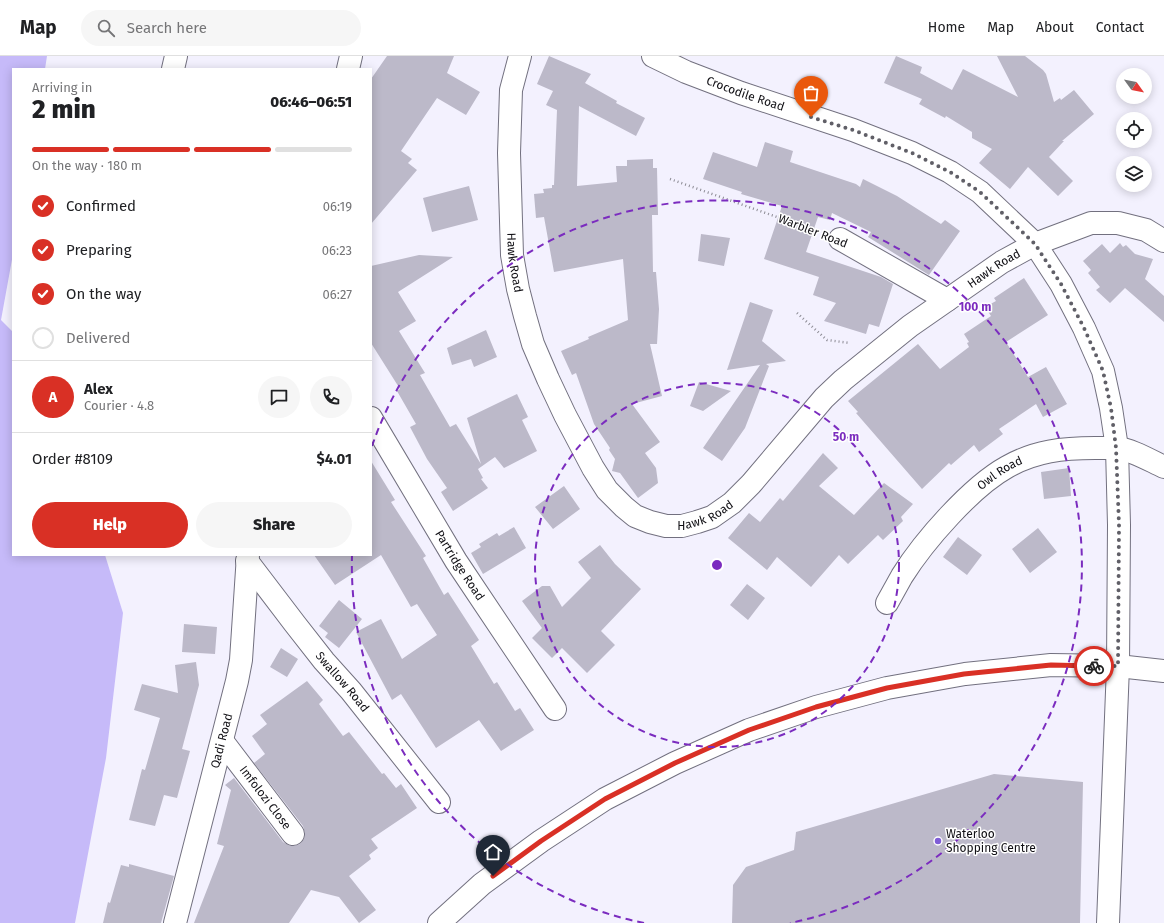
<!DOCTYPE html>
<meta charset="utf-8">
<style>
body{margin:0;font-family:"Fira Sans",sans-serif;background:#f6f6f6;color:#202124;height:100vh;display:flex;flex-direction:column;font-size:15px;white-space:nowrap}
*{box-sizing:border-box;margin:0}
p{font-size:13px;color:#757577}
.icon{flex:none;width:22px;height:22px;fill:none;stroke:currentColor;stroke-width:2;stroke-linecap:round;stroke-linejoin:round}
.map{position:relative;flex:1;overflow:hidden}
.details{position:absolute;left:12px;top:12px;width:360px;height:488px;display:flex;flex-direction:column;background:#fff;border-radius:0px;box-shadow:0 2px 10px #0003}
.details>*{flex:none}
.needle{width:26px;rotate:123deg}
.buttons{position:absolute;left:1116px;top:12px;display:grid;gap:8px}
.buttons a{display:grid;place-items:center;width:36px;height:36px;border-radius:50%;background:#fff;box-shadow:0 2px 10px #0003;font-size:20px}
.pin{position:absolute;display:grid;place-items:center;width:34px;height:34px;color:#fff;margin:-41px -17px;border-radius:50% 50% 50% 0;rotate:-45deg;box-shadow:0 0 4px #0007}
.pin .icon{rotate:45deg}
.courier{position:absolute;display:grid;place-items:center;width:40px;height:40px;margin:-20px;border:3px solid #d93025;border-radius:50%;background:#fff;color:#222;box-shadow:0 1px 5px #0007}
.overview em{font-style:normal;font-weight:800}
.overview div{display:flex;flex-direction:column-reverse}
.overview{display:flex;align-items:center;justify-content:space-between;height:68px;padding:0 20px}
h1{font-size:26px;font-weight:800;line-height:30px}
.bar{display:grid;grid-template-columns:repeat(4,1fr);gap:6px 4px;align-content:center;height:48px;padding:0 20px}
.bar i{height:5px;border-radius:3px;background:#e0e0e0}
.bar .current{background:#d93025}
.bar p{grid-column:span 4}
.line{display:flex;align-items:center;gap:10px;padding:0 20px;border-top:1px solid #e0e0e0}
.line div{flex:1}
.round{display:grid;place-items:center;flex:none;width:42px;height:42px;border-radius:21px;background:#f6f6f6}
ol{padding:0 20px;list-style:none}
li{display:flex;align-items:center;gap:12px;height:44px}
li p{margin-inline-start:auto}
li .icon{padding:4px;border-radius:50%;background:#d93025;color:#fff;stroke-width:4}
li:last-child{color:#757577}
li i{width:22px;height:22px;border:2px solid #e0e0e0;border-radius:50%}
.button{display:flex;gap:8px;margin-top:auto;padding:8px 20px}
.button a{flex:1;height:46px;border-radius:24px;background:#d93025;color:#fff;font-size:16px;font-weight:800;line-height:46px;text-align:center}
.button a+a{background:#f6f6f6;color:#202124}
header{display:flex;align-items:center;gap:24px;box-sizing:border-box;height:56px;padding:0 20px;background:#fff;border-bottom:1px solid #e0e0e0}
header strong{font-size:19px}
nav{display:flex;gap:22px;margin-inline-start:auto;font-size:14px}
.search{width:280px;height:36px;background:#f6f6f6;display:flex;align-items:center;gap:10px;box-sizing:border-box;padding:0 14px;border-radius:22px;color:#757577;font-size:15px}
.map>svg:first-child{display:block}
.forest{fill:#c6baf9}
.building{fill:#bcb9c9}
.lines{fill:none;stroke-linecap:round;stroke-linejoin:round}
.street-casing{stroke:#72707f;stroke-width:24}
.secondary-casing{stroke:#72707f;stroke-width:24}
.path{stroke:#8c8b94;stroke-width:2.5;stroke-dasharray:1 3;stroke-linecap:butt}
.street{stroke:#fff;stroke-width:22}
.secondary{stroke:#fff;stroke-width:22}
.done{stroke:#605f67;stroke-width:4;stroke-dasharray:0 7.2}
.route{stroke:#d93025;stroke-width:5}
.ring{fill:none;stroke:#7b2cbf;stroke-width:2;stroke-dasharray:7 5}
.poi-dot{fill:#7f5dd7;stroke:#fff;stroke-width:1.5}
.labels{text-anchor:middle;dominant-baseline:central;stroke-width:3;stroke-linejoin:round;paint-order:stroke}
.street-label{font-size:12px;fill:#111015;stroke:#fff}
.poi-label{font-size:12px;fill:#111015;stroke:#fff;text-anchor:start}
.centre{fill:#7b2cbf;stroke:#fff;stroke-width:2}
.ring-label{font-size:12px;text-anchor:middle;font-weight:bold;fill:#7b2cbf;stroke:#fff;stroke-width:3;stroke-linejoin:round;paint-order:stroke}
</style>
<header>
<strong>Map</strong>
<div class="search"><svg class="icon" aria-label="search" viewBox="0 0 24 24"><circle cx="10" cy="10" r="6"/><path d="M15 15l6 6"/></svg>Search here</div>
<nav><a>Home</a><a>Map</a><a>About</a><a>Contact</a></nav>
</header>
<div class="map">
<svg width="1164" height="867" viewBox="0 0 1164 867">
<rect width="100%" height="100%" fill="#f3f1fe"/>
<path class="forest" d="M0,0H47L45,13H13V198L1,264L13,276V499H105L123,557L106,702L75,867H0Z"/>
<path class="building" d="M387,0H454L447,17L480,36L466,59L437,42L401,95L412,103L408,107L417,114L371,168V23Z
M549,0L591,18L585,27L617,45L616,47L645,62L636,80L579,50L577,130L617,126L616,110H627V104L653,103V112H657L658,159H652L653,216H656L659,253L657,288H650L662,340L632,348L660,386L645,397L656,412L658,427L638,442L620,417L612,415L615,403L609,394L610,392L594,368L576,317L572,319L561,295L589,283L588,281L628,264L623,203L554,216L544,161L536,162L534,138L544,137L543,133L552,132V129H554L557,54L546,49L553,35L537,28Z
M896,0L922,11L920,17L952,34L963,13L1018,41L997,0H1025L1043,14L1046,18L1054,46L1060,42L1061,44L1074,34L1094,58L1062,85H1064L1049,101L1073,125L1058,140L1028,111L1010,133L979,107L992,93L972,82V76L946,60L945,62L919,48L922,43L884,27Z
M765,86L793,95L790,106L856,128L860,131L863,123L897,140L941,168L945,164L960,175L929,219L868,181L871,176L832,157L830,164L818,161L806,196L881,221L893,228L879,271L869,268L866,278L824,265L836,247L813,239L819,221L764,203L782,150L741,138L742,136L703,123L713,96L757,111Z
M469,130L478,164L432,176L423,142Z
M701,178L730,182L724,210L698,205Z
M1120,187L1123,191L1126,189L1135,198L1153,203L1145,223L1164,240V266L1125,232L1110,247L1096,234L1100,231L1088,217L1091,214L1083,205L1102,188L1110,197Z
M419,199L453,201L398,236L416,265L399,275L425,317L420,319L450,371L456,368L481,408L467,362L517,338L528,361L522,364L537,395L504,412L495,401L478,413L483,422L481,423L488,432L453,455L441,436L447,432L427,403L410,371L416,368L397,335L400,333L371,287V210Z
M1024,222L1048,259L1006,286L1028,321L1046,311L1067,348L1043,361L1036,348L999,373L1003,378L979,396L974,389L951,409L949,407L922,433L856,357L858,356L848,345L918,288L940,313L969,291L967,287L969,286L964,278L991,260L985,251L996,245L994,242Z
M750,246L773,254L762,285L786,305L766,308L769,310L745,372L722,405L703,392L760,309L727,314Z
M486,274L497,301L474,311L471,303L452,309L447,292Z
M699,326L731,335L703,355L690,350Z
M823,397L838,412L819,430L854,459L884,427L913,448L901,461L903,465L883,484L878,479L848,508L839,499L811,531L777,501L767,514L728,482L749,457L760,466L780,442L783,445Z
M371,405L395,444L391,446L426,500L423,502L444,539L448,536L479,584L471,590L494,628L497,626L515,655L520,652L534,674L501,695L479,664L436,692L401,638L392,644L356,576L381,563L402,603L437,579L417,548L411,551L381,499L335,529L314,499H371Z
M1069,412L1071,440L1044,443L1041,416Z
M564,430L580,453L553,473L535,451Z
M514,471L526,492L483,518L471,497L481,491L479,488L497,477L499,480Z
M1038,472L1057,496L1030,517L1012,493Z
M958,481L982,499L967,519L943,501Z
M600,489L615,508L641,533L601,575L615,589L587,617L562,592L552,602L532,582L542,572L522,545L542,530H550L562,551L591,522L578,506Z
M747,528L765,542L748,564L730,549Z
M339,544L362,563L339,592L325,581L328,577L319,570Z
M184,568L217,571L215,598L182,596Z
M281,592L298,603L287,621L270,611Z
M196,606L199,629L182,693L190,695L177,742L164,739L155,770L129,764L142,713L145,714L160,662L134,654L142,628L178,637L175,609Z
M307,625L323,644L319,648L343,680L349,676L382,718L384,717L396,732L401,728L417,752L371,783L378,792L369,799L371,803L349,820L376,854L359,867L339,841L311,834L289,867H194L224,790L217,788L231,734L225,729L234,722L283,786L288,789L294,790L300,788L304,783L305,777L303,770L254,707L265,698L252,680L267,668L260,659Z
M994,718L1083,726L1080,867H732L733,829L746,811L794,794L796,776Z
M129,808L174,820L161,867H103L108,846L110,847L121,809L129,811Z"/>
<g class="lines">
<g class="street-casing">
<g id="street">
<path id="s1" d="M520,0L511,34L509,97L512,199L518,233L525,260L533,288L548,323L565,359L593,412L607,434L624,451L635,460L650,466L666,470H682L697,466L712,461L732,447L751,428L824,342L843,324L910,270L1002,206L1035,188L1091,167H1118L1146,174L1164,185"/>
<path id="s2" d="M653,0L686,16L741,37L853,74L912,97L950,116L980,136L1035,188L1061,228L1084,272L1103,315L1111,352L1117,392L1119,469L1118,610L1108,867"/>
<path d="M173,13L176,0"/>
<path d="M348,13L351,0"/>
<path d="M840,183L947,244"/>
<path id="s3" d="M371,362L456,505L555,653"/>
<path id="s4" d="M247,505L295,568L324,605L351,635L439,746"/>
<path id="s5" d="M887,547C892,538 897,529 902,520C924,485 971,431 1007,411C1035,395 1063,392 1095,392C1102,392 1109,392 1116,392C1133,394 1149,404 1164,411"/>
<path id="s6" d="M223,686L293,778"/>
<path id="s7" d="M175,867L237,625L241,604L248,499"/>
</g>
</g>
<g class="secondary-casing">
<path id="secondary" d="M439,867L482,828L541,785L605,743L675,707L749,674L816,651L887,632L965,618L1051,609L1118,610L1164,615"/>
</g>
<path class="path" d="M670,123L819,176
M797,257L827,284L850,287"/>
<use href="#street" class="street"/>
<use href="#secondary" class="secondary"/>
</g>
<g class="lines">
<path class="done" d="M811,61L853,74L912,97L950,116L980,136L1035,188L1061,228L1084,272L1103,315L1111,352L1116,392L1119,469L1118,610H1094"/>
<path class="route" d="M493,820L541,785L605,743L675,707L749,674L816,651L887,632L964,618L1051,609L1094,610"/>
</g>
<g class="ring">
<circle cx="717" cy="509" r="182"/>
<path d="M644 867A365 365 0 0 1 352 499M372 390A365 365 0 1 1 790 867"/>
</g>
<circle class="poi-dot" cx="938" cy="785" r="4"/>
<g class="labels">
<g class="street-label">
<text stroke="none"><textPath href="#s2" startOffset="100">Crocodile Road</textPath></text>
<text transform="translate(813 175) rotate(21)">Warbler Road</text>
<text stroke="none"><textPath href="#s1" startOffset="208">Hawk Road</textPath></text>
<text stroke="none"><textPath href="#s1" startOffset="952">Hawk Road</textPath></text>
<text stroke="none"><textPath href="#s5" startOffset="174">Owl Road</textPath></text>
<text stroke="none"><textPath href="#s1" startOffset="568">Hawk Road</textPath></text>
<text stroke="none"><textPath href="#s3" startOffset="172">Partridge Road</textPath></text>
<text stroke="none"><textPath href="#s4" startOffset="154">Swallow Road</textPath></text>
<text stroke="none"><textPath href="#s7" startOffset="188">Qadi Road</textPath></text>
<text stroke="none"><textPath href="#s6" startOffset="70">Imfolozi Close</textPath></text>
</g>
<g class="poi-label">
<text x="946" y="778">Waterloo<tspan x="946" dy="14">Shopping Centre</tspan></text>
</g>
</g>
<circle cx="717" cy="509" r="6" class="centre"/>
<g class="ring-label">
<text x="975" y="255">100 m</text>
<text x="846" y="385">50 m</text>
</g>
</svg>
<div class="buttons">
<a><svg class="needle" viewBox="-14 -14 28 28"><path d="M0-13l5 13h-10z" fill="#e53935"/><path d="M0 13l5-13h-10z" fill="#757577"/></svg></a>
<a><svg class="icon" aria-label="locate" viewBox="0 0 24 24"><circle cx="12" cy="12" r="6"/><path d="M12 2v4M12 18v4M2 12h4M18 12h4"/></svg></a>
<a><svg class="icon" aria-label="layers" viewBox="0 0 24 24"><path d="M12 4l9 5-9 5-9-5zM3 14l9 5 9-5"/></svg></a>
</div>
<div class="pin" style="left:811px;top:61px;background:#ea580c"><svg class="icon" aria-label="bag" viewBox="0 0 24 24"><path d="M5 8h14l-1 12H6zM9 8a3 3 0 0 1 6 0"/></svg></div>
<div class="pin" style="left:493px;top:820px;background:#1f2937"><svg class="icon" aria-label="home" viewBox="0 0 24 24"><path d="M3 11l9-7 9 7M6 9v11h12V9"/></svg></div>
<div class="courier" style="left:1094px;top:610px"><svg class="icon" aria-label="bike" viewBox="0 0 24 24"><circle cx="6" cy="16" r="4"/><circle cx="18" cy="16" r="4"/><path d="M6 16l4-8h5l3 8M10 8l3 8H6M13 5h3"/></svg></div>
<section class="details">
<div class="overview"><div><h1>2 min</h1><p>Arriving in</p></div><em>06:46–06:51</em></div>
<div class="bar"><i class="current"></i><i class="current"></i><i class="current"></i><i></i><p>On the way · 180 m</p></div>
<ol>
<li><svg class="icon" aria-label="check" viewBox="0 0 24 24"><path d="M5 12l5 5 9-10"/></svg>Confirmed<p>06:19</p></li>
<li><svg class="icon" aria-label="check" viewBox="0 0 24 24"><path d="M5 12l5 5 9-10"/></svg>Preparing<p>06:23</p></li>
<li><svg class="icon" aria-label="check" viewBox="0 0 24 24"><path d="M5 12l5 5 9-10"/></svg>On the way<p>06:27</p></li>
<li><i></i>Delivered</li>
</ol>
<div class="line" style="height:72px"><b class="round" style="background:#d93025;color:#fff">A</b><div><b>Alex</b><p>Courier · 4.8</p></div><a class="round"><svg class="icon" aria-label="chat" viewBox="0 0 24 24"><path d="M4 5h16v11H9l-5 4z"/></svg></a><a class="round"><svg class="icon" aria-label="phone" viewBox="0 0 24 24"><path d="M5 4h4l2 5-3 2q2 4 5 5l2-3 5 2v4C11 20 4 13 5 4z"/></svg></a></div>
<div class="line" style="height:52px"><div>Order #8109</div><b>$4.01</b></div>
<div class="button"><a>Help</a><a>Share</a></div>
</section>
</div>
